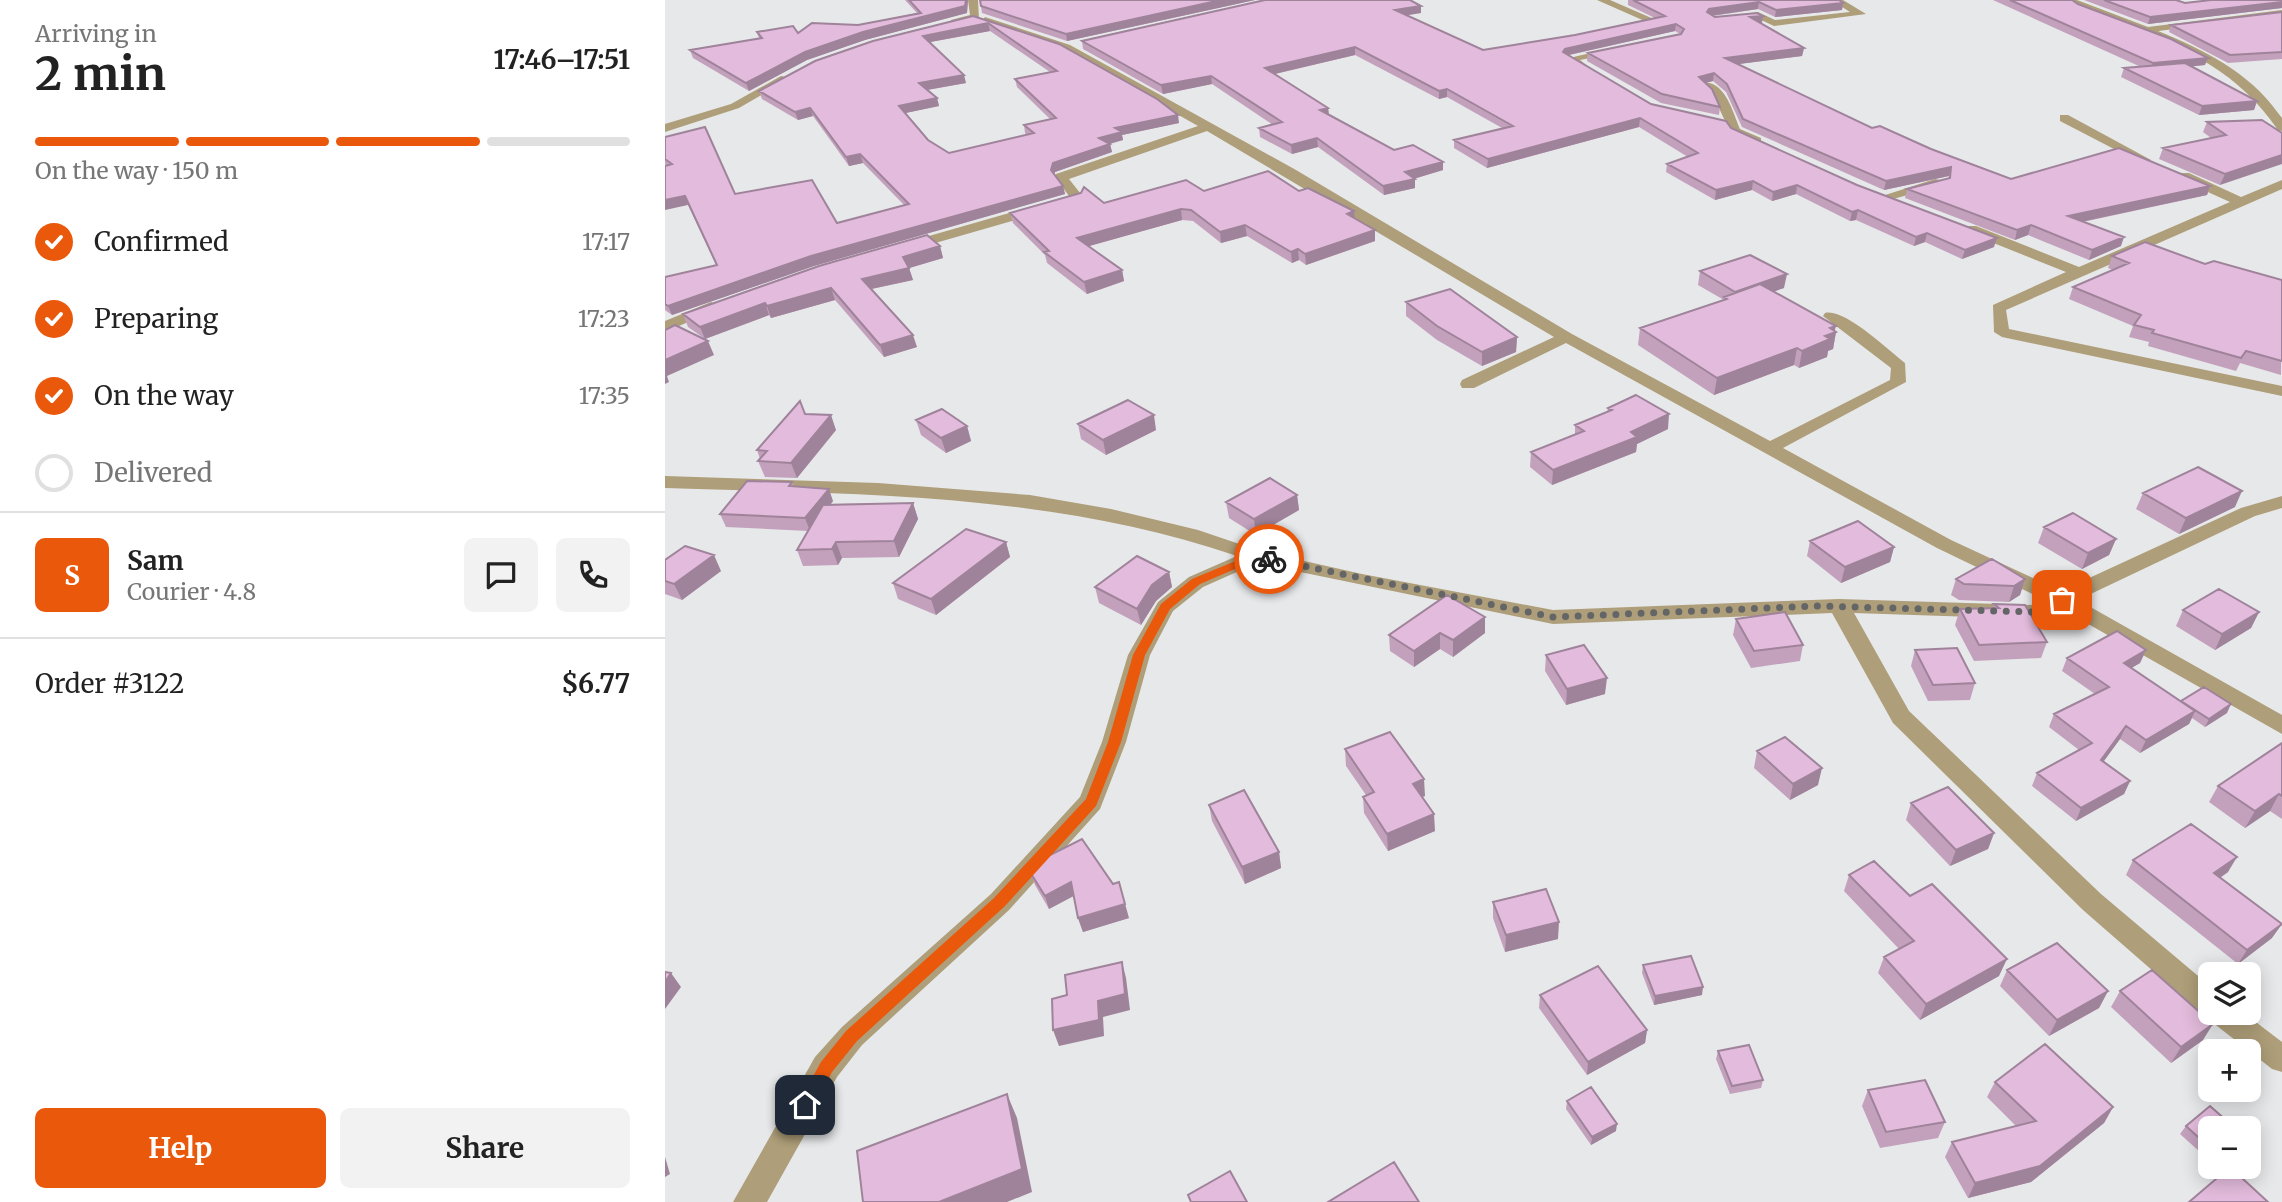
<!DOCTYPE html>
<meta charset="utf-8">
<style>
body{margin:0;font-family:Merriweather,serif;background:#f2f2f2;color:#222;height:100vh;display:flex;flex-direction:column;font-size:26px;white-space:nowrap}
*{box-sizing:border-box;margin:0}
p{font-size:23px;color:#767676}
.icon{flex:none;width:38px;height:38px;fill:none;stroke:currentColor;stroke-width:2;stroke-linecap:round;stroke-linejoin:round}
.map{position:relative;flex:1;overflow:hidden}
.details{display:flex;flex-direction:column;background:#fff;width:665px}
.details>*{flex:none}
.tools{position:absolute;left:1533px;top:962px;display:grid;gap:14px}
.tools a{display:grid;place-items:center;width:63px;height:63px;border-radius:10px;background:#fff;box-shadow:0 4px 18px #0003;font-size:35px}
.pin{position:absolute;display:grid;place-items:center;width:60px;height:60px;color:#fff;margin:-30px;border-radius:14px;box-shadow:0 4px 10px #0006}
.courier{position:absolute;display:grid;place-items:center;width:70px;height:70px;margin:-35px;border:5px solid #ea580c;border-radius:50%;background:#fff;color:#222;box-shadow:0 2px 9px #0007}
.summary em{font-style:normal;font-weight:700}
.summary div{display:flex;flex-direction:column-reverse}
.summary{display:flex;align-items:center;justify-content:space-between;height:119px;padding:0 35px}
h1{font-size:46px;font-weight:700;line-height:52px}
.bar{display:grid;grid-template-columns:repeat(4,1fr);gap:10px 7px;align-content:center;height:84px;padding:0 35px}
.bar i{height:9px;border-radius:5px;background:#e0e0e0}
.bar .current{background:#ea580c}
.bar p{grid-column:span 4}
.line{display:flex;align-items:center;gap:18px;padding:0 35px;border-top:2px solid #e0e0e0}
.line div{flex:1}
.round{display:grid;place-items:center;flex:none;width:74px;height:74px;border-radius:10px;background:#f2f2f2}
ol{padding:0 35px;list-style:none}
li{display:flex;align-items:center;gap:21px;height:77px}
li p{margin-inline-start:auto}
li .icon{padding:7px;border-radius:50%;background:#ea580c;color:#fff;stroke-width:4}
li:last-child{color:#767676}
li i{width:38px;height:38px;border:4px solid #e0e0e0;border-radius:50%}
.cta{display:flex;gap:14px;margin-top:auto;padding:14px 35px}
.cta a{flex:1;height:80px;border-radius:10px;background:#ea580c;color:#fff;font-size:28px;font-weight:700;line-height:80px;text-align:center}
.cta a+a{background:#f2f2f2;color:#222}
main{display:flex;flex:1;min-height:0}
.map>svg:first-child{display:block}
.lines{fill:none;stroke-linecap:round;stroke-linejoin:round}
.minor{fill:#ae9e79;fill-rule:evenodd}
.wall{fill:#c3a1bd;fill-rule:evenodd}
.shaded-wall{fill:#9f839a}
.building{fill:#e3bbdc;stroke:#9f839a;stroke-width:2;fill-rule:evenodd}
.route{fill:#ea580c}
.done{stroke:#646566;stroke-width:7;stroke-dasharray:0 12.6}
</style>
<main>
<section class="details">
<div class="summary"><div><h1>2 min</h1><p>Arriving in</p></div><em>17:46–17:51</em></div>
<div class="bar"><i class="current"></i><i class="current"></i><i class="current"></i><i></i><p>On the way · 150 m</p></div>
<ol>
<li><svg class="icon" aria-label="check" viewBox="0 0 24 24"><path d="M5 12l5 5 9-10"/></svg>Confirmed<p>17:17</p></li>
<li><svg class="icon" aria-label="check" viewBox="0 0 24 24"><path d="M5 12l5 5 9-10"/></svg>Preparing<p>17:23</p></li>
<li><svg class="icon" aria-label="check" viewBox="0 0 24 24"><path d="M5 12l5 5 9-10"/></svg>On the way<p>17:35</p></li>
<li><i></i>Delivered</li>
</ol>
<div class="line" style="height:126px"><b class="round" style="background:#ea580c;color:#fff">S</b><div><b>Sam</b><p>Courier · 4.8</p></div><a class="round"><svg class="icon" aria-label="chat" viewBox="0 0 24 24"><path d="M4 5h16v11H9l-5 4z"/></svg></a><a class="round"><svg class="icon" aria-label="phone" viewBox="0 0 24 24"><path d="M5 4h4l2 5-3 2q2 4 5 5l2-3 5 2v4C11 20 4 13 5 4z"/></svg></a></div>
<div class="line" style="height:91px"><div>Order #3122</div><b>$6.77</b></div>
<div class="cta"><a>Help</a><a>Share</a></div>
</section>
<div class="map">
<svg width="1617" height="1202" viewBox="0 0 1617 1202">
<rect width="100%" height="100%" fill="#e7e8ea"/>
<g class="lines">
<path class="minor" d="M303,0H313L314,19L286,24V20L305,15Z
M932,0H945L991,20L982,22Z
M1166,0H1178L1201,14L1109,26L1092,18L1072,20L1067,17L1093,12L1110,20L1185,12Z
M1399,0H1412L1483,27L1617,10V16L1493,31C1539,50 1584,72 1613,113L1617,118V131L1613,130C1573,72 1523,49 1459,25C1440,18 1415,12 1399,0Z
M320,17L405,45L631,170L907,334L1105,441L1225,380L1226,368L1158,316L1160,313C1180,308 1224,351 1240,363L1241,382L1118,448L1286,540L1396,591L1576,508L1617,496V508L1590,516L1413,600L1617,715V734L1395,608L1369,619L1189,613L1244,711L1436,894L1545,986V1013H1579L1617,1042V1072L1607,1069L1547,1022L1544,1015L1535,1012L1418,910L1228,723L1167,613L888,624L592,563L538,587L508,611L485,655L461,742L435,809L344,910L197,1045L172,1077L102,1202H68L150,1057L177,1027L326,894L415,797L437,742L463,655L493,602L524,577L572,556C388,493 193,494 0,488V476L213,483L365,495L446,509L533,530L595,551L697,574L888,610L1174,599L1366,605L1378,599L1272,548L901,343L809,388H797L795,384L797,380L889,337L542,131L404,179L419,198L417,201L246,250H236V244L404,196L390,177L391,174L533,126L397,49L316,22Z
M951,47L955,48V52L915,60L929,71L924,74L900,59Z
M116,76L126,78L74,108L0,132V124L66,104Z
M1038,83C1060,80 1068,113 1075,129L1096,138V144H1088L1066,134L1048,95L1038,87Z
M1395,115H1403L1486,160L1476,163L1395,121Z
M1514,173H1524L1576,197L1617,180V189L1341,310L1344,329L1617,386V396L1337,337L1329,332L1328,305L1401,272L1301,232V226H1311L1414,267L1565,202L1514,179Z
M1270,179L1275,180V186L1221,201L1214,197Z
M46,302L51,304V310L0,332V321Z"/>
</g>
<path class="wall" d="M240,0H303L302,13L200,40L142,60L84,91L28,58L25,50L94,38L92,32L133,33L193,25L252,13Z
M315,0H590L402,41L317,13Z
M963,0H1174L1178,3L1177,10L1110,17L1093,9L1048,16L1050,17L1097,23H1096L1139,48L1137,56L1073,64L1207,128L1346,179L1545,186L1542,195L1418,222L1456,246L1424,260L1363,235L1350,240L1240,198L1242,189L1283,178L1284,176L1219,190L1077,127L1061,92L1048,81L1041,83L1055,107L1054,115L996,103L922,61L923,53L1015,34L1010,31L904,55L986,104L1066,128L1329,247L1297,259L1260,242L1249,246L1191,220L1185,221L1131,194L1107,201L1087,190L1050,200L1001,172L1002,164L1023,157L974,127L822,168L789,148V140L837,128L782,97L774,99L690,55L610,74L663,108L664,114L729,150L778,170L749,179L750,188L719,195L653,147L627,154L595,137L594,128L608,125L547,84L498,94L418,49L417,41L756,13L742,15L818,50L910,35L990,18L963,5Z
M1328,0H1407L1540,65L1526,66L1592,101L1589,110L1534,115L1456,77L1459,68L1476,67Z
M1419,0H1511L1520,3L1617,0V8L1483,24Z
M1617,12V59L1563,63L1504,32L1506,25Z
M308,16L514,123L457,135L458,140L445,144L447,152L390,172L389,174L398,186L400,194L149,266L7,315L0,310V277L51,265L23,205L0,164V137L70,194L172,223L239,205L198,163L184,166L148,116L133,120L97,99L94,91ZM325,31L385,72L350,79L352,87L385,119L359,125L360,133L362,135L284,153L263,140L240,113L274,106L272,98L262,90L301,83L265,42Z
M1542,122L1617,133L1555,185L1494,159L1498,148L1546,138L1538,132Z
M539,191H634L690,218L710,230V241L641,265L634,260L627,263L582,236L556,243L528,221L517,220L423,246L457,270L459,281L422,294L382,263L380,255L348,223L345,213L439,203Z
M275,246L278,258L244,268L248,280L207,289L252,347L219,357L170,300L106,318L104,315L40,339L23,327L18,314Z
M1447,256L1540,264L1617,280L1616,375L1575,363L1571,371L1483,346L1484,342L1464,337L1468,326L1404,299L1408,287L1448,270L1443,268Z
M1035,271L1119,288L1109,291L1171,332L1168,349L1163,351L1162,357L1134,368L1129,365L1049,395L973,345L975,328L1059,300L1033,285Z
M741,302L852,337L851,352L817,366L772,340L741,316Z
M943,408L1003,429L972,444L971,452L887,485L865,467L866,452L910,435V425L942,412Z
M140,414L171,430L132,478L100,477L93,461L95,459L92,450Z
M251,420L302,426L306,441L281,453L256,435Z
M413,424L491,430L441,455L416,439Z
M127,482L129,487L168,501L166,504L248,503L253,519L234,557L177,558L173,565L138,566L132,550L143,531L61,527L55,514Z
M1478,493L1570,507L1514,534L1471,509Z
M632,495L634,510L591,535L564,518L561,502Z
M1379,527L1451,539L1444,555L1417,569L1373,543Z
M1145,541L1229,547L1225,562L1176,583L1142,556Z
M341,542L345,557L271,615L233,599L228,583Z
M0,560L56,571L17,600L0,594Z
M504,572L507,587L491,601L476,625L434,603L430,587Z
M1291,579H1360L1355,595L1344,602L1294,600L1286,595Z
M782,595L820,633L788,657L775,649L749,667L725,651L724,635Z
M1329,604L1382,642L1376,658L1309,661L1290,625L1295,609L1328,608Z
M1518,610L1594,612L1586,628L1550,650L1511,626Z
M1071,619L1138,645L1135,661L1086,668L1068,635Z
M1250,650L1310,683L1305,700L1263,701L1246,666Z
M1481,650L1475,663L1467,668L1516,701L1562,713L1540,727L1527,718L1524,724L1475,753L1455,739L1439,761L1465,781L1459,794L1411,821L1367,786L1372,773L1414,750L1384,727L1389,714L1430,694L1397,671L1402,658Z
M881,655L940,694L901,705L880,671Z
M1617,743V819L1605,811L1580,828L1544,802L1553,786Z
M680,749L760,796L757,797L770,831L723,851L699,813L698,797L701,795L681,766Z
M1092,751L1153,785L1125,800L1089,768Z
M1246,803L1329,833L1323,849L1285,866L1241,820Z
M544,805L614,852L616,868L580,884L547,821Z
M1468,860L1563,872L1555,878L1607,938L1573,964L1461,875Z
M365,872L464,918L418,932L413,918L409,896L384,909L370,885Z
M1184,875L1245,896L1334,976L1255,1020L1213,973L1219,957L1234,949L1179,891Z
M828,902L893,939L840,952L828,918Z
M978,965L1037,995L989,1005L977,973Z
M1342,970L1443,991L1434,1008L1384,1036L1335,986Z
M1455,991L1538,1040L1506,1063L1446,1007Z
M875,995L982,1030L980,1043L922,1075L874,1008Z
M1053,1051L1098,1080L1096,1088L1065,1094L1051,1059Z
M1330,1082L1448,1107L1439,1123L1366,1182L1303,1198L1280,1157L1287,1142L1351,1126L1322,1097Z
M1203,1090L1280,1122L1273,1138L1215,1148L1197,1106Z
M902,1101L951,1131L926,1145L901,1109Z
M1521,1126L1545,1129V1161L1515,1134Z
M1552,1167H1565L1559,1173Z"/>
<path class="shaded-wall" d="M301,0H303L302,13L200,40L142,60L84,91L81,83L140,52L198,32Z
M556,0H590L402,41L401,34Z
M1094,2L1093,9L1044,16L1042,12L1044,9Z
M1617,2V8L1483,24L1485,17Z
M1178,3L1177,10L1110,17L1111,10Z
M756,6V13L731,17L730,10Z
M1098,16L1097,23L1084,25L1085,17Z
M323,23L325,31L260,43L258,36Z
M1011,24L1010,31L899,56L898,52L900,49Z
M690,47V55L601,76L600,68Z
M1139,48L1137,56L1059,66L1060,58Z
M1543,58L1540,65L1485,71L1488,63Z
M1049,73L1048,81L1033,85L1034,77Z
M299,75L301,83L256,91L254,83Z
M546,76L547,84L498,94L496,85Z
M782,89V97L774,99V91Z
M272,98L274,106L236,114L234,106Z
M1592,101L1589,110L1534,115L1537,106Z
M145,108L148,116L133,120L130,112Z
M663,108L664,116L655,110Z
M513,115L514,123L457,135L458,140L436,146L434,138L450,128Z
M975,118L974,127L822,168L823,159Z
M652,138L653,147L627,154L626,145Z
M445,144L447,152L390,172L388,179L386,170L388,163Z
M195,154L198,163L184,166L181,157Z
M1617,155V164L1555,185L1560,174Z
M778,162V170L741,181L740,172Z
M1286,167L1284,176L1219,190L1221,181Z
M750,179V188L719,195L718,186Z
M1088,181L1087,190L1050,200L1051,190Z
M1132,185L1131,194L1107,201L1108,192Z
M398,186L400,194L149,266L7,315L3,306L146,256Z
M1545,186L1542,195L1401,225L1403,216Z
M20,196L23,205L0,210V200Z
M516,209L517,220L414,249L412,238Z
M1193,210L1191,220L1185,221L1187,212Z
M689,211L690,222L682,214Z
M580,225L582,236L556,243L555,232Z
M1366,225L1363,235L1350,240L1352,230Z
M710,230V241L641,265L640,254Z
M1262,233L1260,242L1249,246L1251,237Z
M1459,237L1456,246L1424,260L1427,250Z
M1332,238L1329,247L1297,259L1300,250Z
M275,246L278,258L241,269L238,257Z
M633,249L634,260L627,263L626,252Z
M244,268L248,280L201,290L197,279Z
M457,270L459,281L422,294L419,282Z
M1122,274L1119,288L1068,306L1070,292Z
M166,288L170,300L106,318L102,306Z
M100,303L104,315L40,339L35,327Z
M1171,326L1169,333L1171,332L1168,349L1163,351L1162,357L1134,368L1137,351L1160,336L1165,328Z
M248,335L252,347L219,357L215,345Z
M852,337L851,352L817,366V352Z
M43,341L49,355L2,376L4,382L0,384V360Z
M1132,348L1129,365L1049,395L1052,378Z
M1004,414L1003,429L972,444L971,452L887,485L888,470Z
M166,415L171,430L132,478L126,463Z
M489,415L491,430L441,455L438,440Z
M302,426L306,441L281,453L276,438Z
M164,489L168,501L145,531L140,518Z
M1577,491L1570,507L1514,534L1521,518Z
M632,495L634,510L591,535L589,519Z
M248,503L253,519L234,557L229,541Z
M1451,539L1444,555L1417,569L1423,553Z
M171,542L177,558L173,565L167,549Z
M341,542L345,557L271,615L266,599Z
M1229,547L1225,562L1176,583L1180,567Z
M49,555L56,571L17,600L9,584Z
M504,572L507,587L491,601L476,625L472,609L487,585Z
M1360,579L1355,595L1344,602L1349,586Z
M1594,612L1586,628L1550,650L1557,634Z
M820,617V633L788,657V640Z
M775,633V649L749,667V651Z
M1481,650L1475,663L1453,675L1459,663Z
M942,678L940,694L901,705L902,689Z
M1566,704L1562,713L1540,727L1544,719Z
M1530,711L1524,724L1475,753L1481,740Z
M1461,726L1455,739L1430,773L1436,760Z
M1157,768L1153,785L1125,800L1128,784Z
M759,779L760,796L749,800L748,784Z
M1465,781L1459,794L1411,821L1416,808Z
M1614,794L1605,811L1580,828L1590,811Z
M769,814L770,831L723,851L722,834Z
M1329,833L1323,849L1285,866L1291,850Z
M614,852L616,868L580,884L577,867Z
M1572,857L1563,872L1540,888L1549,873Z
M406,882L410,895L384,909L380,896Z
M454,882L464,918L418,932L413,918Z
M894,922L893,939L840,952L841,935Z
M1617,924L1607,938L1573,964L1582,950Z
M1342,959L1334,976L1255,1020L1261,1004Z
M457,962L461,978L465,1010L438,1017L439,1036L394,1046L388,1030L433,1001Z
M6,973L16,987L0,1009V982Z
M1038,987L1037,995L989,1005L990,996Z
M1443,991L1434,1008L1384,1036L1392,1020Z
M1548,1024L1538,1040L1506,1063L1516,1047Z
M982,1030L980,1043L922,1075L923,1062Z
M342,1094L352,1118L367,1192L342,1202H274Z
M1448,1107L1439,1123L1366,1182L1303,1198L1310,1183Z
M952,1124L951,1131L926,1145L927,1137Z
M0,1157L5,1174L0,1177Z"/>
<path class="building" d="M244,0H301L300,6L198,32L140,52L81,83L25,50L97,38L92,32L128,26L133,33L147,23L193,25L256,13Z
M315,0H556L401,34L316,6Z
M600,0H745L756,6L730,10L818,50L910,35L1000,16L968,0H1174L1178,3L1111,10L1094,2L1044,9L1042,12L1050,17L1092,13L1098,16L1085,17L1139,48L1060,58L1207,128L1215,126L1266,149L1346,179L1454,148L1545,186L1403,216L1459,237L1427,250L1366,225L1352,230L1242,189L1285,178L1286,167L1221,181L1078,119L1062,84L1049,73L1034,77L1047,89L1055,107L997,94L923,53L1016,34L1019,29L1011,24L900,49L898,52L986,104L1061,121L1066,128L1192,185L1332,238L1300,250L1262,233L1251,237L1193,210L1187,212L1132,185L1108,192L1088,181L1051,190L1002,164L1033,153L975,118L823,159L789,140L848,126L782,89L774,91L690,47L600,68L663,108L655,110L729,150L748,145L778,162L740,172L750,179L718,186L652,138L626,145L594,128L617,122L546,76L496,85L417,41Z
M1345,0H1407L1413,4L1506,39L1543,58L1488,63Z
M1439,0H1511L1520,3L1546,0H1617V2L1485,17Z
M1617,12V52L1565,55L1506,25Z
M308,16L394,44L492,99L513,115L450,128L457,132L434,138L445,144L388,163L386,170L398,186L146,256L3,306L0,304V277L52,265L20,196L0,200V166L7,164L0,159V137L40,127L70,194L147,180L172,223L244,204L195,154L181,157L145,108L130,112L94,91L150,61L208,41ZM323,23L392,71L350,79L391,118L359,125L369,133L284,153L263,140L234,106L272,98L254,83L299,75L258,36Z
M1520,63L1592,101L1537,106L1459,68Z
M1597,120L1617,133V155L1560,174L1498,148L1561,135L1542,122Z
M603,171L634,191L643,188L689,211L682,214L710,230L640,254L633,249L626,252L580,225L555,232L526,210L516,209L412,238L457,270L419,282L379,252L384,251L345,213L416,193L419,187L439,203L521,180L539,191Z
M262,235L275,246L238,257L244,268L197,279L248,335L215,345L166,288L102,306L100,303L35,327L18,314L154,266Z
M1480,242L1540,264L1549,261L1617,280V361L1581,351L1576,358L1487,333L1489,330L1469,325L1476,315L1408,287L1464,263L1447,256Z
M1085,255L1122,274L1070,292L1035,271Z
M1095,284L1171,326L1165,328L1171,332L1160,336L1165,339L1137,351L1132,348L1052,378L975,328L1062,299L1059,297Z
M785,289L852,337L817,352L772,326L741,302Z
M10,325L43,341L0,360V330Z
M971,395L1004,414L966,432L972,437L888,470L866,452L919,431L910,425L947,410L943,408Z
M463,400L489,415L438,440L413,424Z
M135,401L140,414L166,415L126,463L93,461L102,451L92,450Z
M277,409L302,426L276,438L251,420Z
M1533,467L1577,491L1521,518L1478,493Z
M605,478L632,495L589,519L561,502Z
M82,481L127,482L124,486L164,489L140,518L55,514Z
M248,503L229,541L171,542L167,549L132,550L158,505Z
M1408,513L1451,539L1423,553L1379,527Z
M1193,521L1229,547L1180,567L1145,541Z
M301,529L341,542L266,599L228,583Z
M20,546L49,555L9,584L0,581V560Z
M472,556L504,572L487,585L472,609L430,587Z
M1327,559L1360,579L1349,586L1299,584L1291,579Z
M1554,589L1594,612L1557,634L1518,610Z
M782,595L820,617L788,640L775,633L749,651L724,635Z
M1329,604L1360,605L1382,642L1314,645L1295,609L1334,608Z
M1120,612L1138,645L1089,651L1071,619Z
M1452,631L1481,650L1459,663L1530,711L1481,740L1461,726L1436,760L1465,781L1416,808L1372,773L1427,743L1389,714L1444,687L1402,658Z
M919,645L942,678L902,689L881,655Z
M1292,648L1310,683L1268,685L1250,650Z
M1539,687L1566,704L1544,719L1516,701Z
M725,732L759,779L748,784L769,814L722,834L698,797L709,792L680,749Z
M1120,737L1157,768L1128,784L1092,751Z
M1617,743V796L1614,794L1590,811L1553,786Z
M1283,787L1329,833L1291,850L1246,803Z
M579,790L614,852L577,867L544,805Z
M1526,824L1572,857L1549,873L1617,924L1582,950L1468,860Z
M417,839L448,884L454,882L460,904L413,918L406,882L380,896L365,872L377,859Z
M1209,861L1245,896L1267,884L1342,959L1261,1004L1219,957L1249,941L1184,875Z
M881,889L894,922L841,935L828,902Z
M1392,943L1443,991L1392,1020L1342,970Z
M1026,956L1038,987L990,996L978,965Z
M457,962L460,994L433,1001L434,1020L388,1030L387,999L402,995L400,975Z
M933,966L982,1030L923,1062L875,995Z
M1487,970L1548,1024L1516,1047L1455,991Z
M0,972L6,973L0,982Z
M1380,1044L1448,1107L1375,1166L1310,1183L1287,1142L1371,1121L1330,1082Z
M1084,1045L1098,1080L1067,1086L1053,1051Z
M1260,1080L1280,1122L1221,1132L1203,1090Z
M926,1087L952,1124L927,1137L902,1101Z
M342,1094L357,1169L274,1202H198L192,1151Z
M1545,1106L1571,1129H1545V1148L1521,1126Z
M1584,1140L1588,1144L1584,1148Z
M729,1162L754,1202H663Z
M1565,1167L1603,1202H1524Z
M565,1171L582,1202H526L523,1195Z"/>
<path class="route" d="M590,553L609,559L604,563L591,560L535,584L505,609L480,655L456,742L431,806L340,906L192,1041L167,1072L146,1111H134L132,1105L156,1062L181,1031L329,898L421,799L443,742L468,655L496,604L527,579Z"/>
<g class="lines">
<path class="done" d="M604,559L888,617L1152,606L1369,612L1397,600"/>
</g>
</svg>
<div class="tools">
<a><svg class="icon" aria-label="layers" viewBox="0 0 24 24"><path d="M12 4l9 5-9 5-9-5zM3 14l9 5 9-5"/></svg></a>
<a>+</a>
<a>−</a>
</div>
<div class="pin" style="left:1397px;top:600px;background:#ea580c"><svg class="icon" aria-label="bag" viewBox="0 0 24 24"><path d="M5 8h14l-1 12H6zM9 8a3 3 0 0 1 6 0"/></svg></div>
<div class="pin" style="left:140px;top:1105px;background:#1f2937"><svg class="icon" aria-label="home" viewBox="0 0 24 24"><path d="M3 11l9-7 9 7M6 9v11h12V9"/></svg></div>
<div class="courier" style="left:604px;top:559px"><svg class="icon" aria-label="bike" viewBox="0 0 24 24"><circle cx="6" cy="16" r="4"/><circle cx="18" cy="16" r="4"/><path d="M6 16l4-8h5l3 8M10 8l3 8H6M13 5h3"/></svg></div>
</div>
</main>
